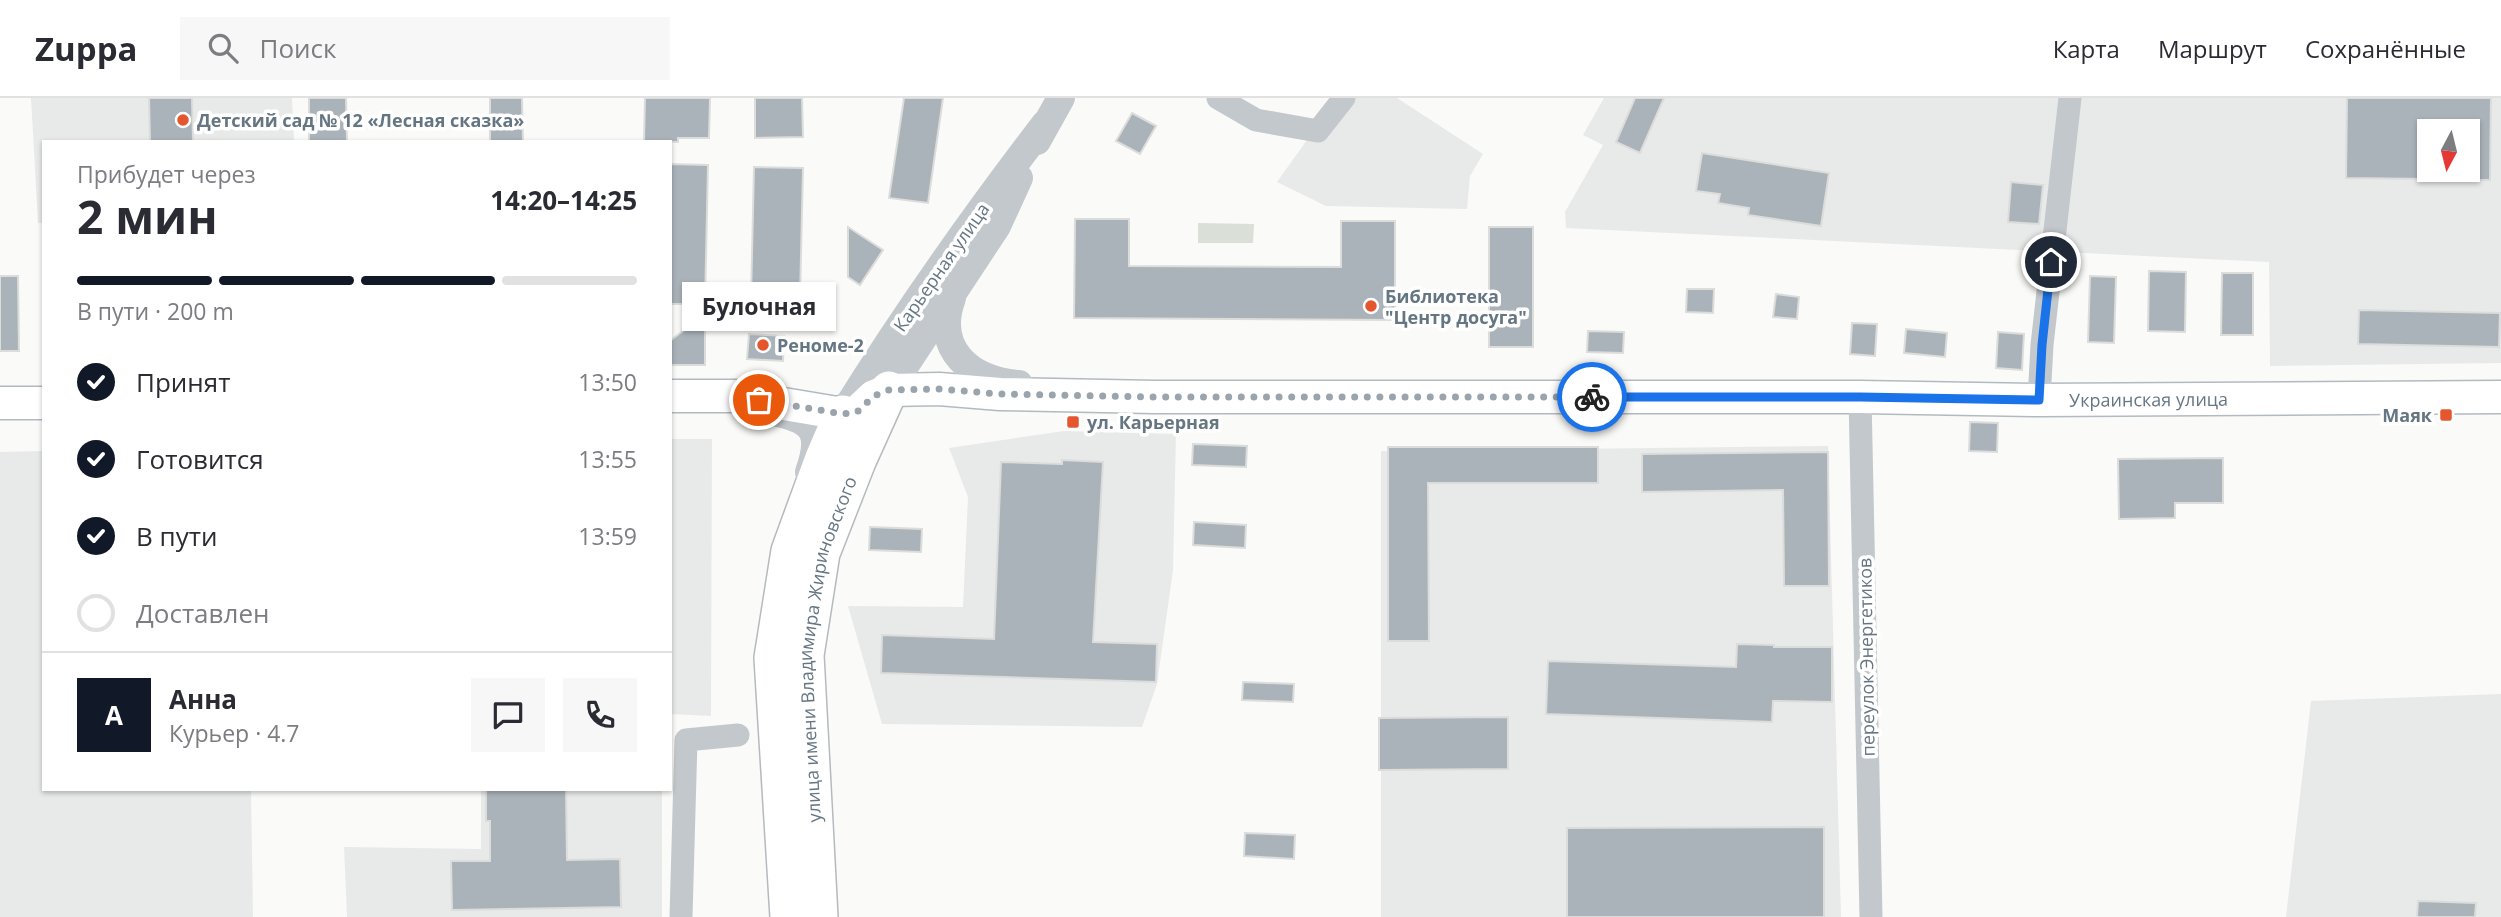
<!DOCTYPE html>
<html lang="ru">
<meta charset="utf-8">
<style>
body{margin:0;font-family:"Open Sans",sans-serif;background:#f7f7f7;color:#2b2b33;height:100vh;display:flex;flex-direction:column;font-size:26px;white-space:nowrap}
*{box-sizing:border-box;margin:0}
p{font-size:23px;color:#7c7c81}
.icon{flex:none;width:38px;height:38px;fill:none;stroke:currentColor;stroke-width:2;stroke-linecap:round;stroke-linejoin:round}
.map{position:relative;flex:1;overflow:hidden}
.drawer{position:absolute;left:42px;top:42px;width:630px;height:651px;display:flex;flex-direction:column;background:#fff;border-radius:0px;box-shadow:0 2px 5px #0004}
.drawer>*{flex:none}
.needle{width:46px;rotate:187deg}
.controls{position:absolute;left:2417px;top:21px;display:grid;gap:14px}
.controls a{display:grid;place-items:center;width:63px;height:63px;border-radius:0px;background:#fff;box-shadow:0 2px 5px #0004;font-size:35px}
.pin{position:absolute;display:grid;place-items:center;width:60px;height:60px;color:#fff;margin:-30px;border:4px solid #fff;border-radius:50%;box-shadow:0 2px 7px #0007}
.courier{position:absolute;display:grid;place-items:center;width:70px;height:70px;margin:-35px;border:5px solid #1a73e8;border-radius:50%;background:#fff;color:#222;box-shadow:0 2px 9px #0007}
.bubble{position:absolute;height:49px;border-radius:0px;background:#fff;box-shadow:0 2px 5px #0004;font-size:23px;font-weight:700;line-height:49px;text-align:center}
.overview em{font-style:normal;font-weight:700}
.overview div{display:flex;flex-direction:column-reverse}
.overview{display:flex;align-items:center;justify-content:space-between;height:119px;padding:0 35px}
h1{font-size:46px;font-weight:700;line-height:52px}
.bar{display:grid;grid-template-columns:repeat(4,1fr);gap:10px 7px;align-content:center;height:84px;padding:0 35px}
.bar i{height:9px;border-radius:5px;background:#e1e1e2}
.bar .current{background:#111827}
.bar p{grid-column:span 4}
.line{display:flex;align-items:center;gap:18px;padding:0 35px;border-top:2px solid #e1e1e2}
.line div{flex:1}
.round{display:grid;place-items:center;flex:none;width:74px;height:74px;border-radius:0px;background:#f7f7f7}
ol{padding:0 35px;list-style:none}
li{display:flex;align-items:center;gap:21px;height:77px}
li p{margin-inline-start:auto}
li .icon{padding:7px;border-radius:50%;background:#111827;color:#fff;stroke-width:4}
li:last-child{color:#7c7c81}
li i{width:38px;height:38px;border:4px solid #e1e1e2;border-radius:50%}
header{display:flex;align-items:center;gap:42px;box-sizing:border-box;height:98px;padding:0 35px;background:#fff;border-bottom:2px solid #e1e1e2}
header strong{font-size:33px}
nav{display:flex;gap:38px;margin-inline-start:auto;font-size:24px}
.search{width:490px;height:63px;background:#f7f7f7;display:flex;align-items:center;gap:18px;box-sizing:border-box;padding:0 24px;border-radius:0px;color:#7c7c81;font-size:26px}
.map>svg:first-child{display:block}
.built{fill:#e8e9e9;fill-rule:evenodd}
.green{fill:#dadfd7}
.building{fill:#aab3b9;stroke:#dcdcda;stroke-width:2}
.lines{fill:none;stroke-linecap:round;stroke-linejoin:round}
.secondary-casing{stroke:#b3babf;stroke-width:35}
.primary-casing{stroke:#b5babe;stroke-width:40}
.minor{stroke:#c3c8cc;stroke-width:23}
.tertiary{stroke:#c3c8cc;stroke-width:28}
.secondary{stroke:#fff;stroke-width:32}
.primary{stroke:#fff;stroke-width:37}
.done{stroke:#99a4ac;stroke-width:7;stroke-dasharray:0 12.6}
.route{stroke:#1a73e8;stroke-width:9}
.poi-dot{fill:#e4572e;stroke:#fff;stroke-width:2.5}
.labels{text-anchor:middle;dominant-baseline:central;stroke-width:7;stroke-linejoin:round;paint-order:stroke}
.poi-label{font-size:18px;font-weight:bold;fill:#657683;stroke:#fff;text-anchor:start}
.street-label{font-size:18px;fill:#657683;stroke:#fff}
</style>
<header>
<strong>Zuppa</strong>
<div class="search"><svg class="icon" aria-label="search" viewBox="0 0 24 24"><circle cx="10" cy="10" r="6"/><path d="M15 15l6 6"/></svg>Поиск</div>
<nav><a>Карта</a><a>Маршрут</a><a>Сохранённые</a></nav>
</header>
<div class="map">
<svg width="2501" height="819" viewBox="0 0 2501 819">
<rect width="100%" height="100%" fill="#fafaf8"/>
<path class="built" d="M31,0H292L294,44H44V125H38Z
M1337,0H1397L1483,56L1470,78L1467,111L1326,108L1277,84Z
M1604,0H2501V265L2270,268L2269,164L1566,130L1565,114L1603,47L1583,37ZM2429,33H2468V72H2429Z
M1064,333L1176,336L1173,472L1157,586L1142,629L882,626L848,508L963,509L968,399L949,350Z
M670,341H712L711,618L670,616Z
M1828,348L1841,819H1381V353Z
M44,353V691H251L253,819H0V354Z
M2501,596V819H2286L2311,603Z
M481,691H662V819H347L344,749L481,751Z"/>
<path class="green" d="M1198,125L1254,126L1253,145H1198Z"/>
<path class="building" d="M149,0H192L193,44H150Z
M309,0H346L347,44H309Z
M490,0H522L523,44H490Z
M645,0H710L709,40H678V44H644Z
M755,0H802L803,39L755,40Z
M904,0H943L928,105L889,100Z
M1635,0H1664L1640,55L1616,44Z
M2347,0H2491L2490,82H2468V33H2429V81L2346,80Z
M1132,15L1156,28L1140,56L1116,43Z
M1702,55L1829,75L1821,128L1748,117L1749,110L1718,105L1720,96L1696,93Z
M670,66L708,67L705,206H670Z
M754,69L803,70L800,201L751,200Z
M2011,84L2043,87L2039,126L2008,124Z
M1075,121H1129V168L1341,169V123H1395V222L1074,220Z
M848,129L883,152L860,187L848,179Z
M1489,129H1533V249H1489Z
M2149,173L2186,174L2185,234L2148,233Z
M2222,175H2253V237H2221Z
M0,178H18L19,253H0Z
M2090,178L2116,179L2114,245L2088,244Z
M1687,191H1714L1713,215L1686,214Z
M1776,196L1799,199L1797,221L1773,219Z
M2359,212L2500,215L2499,249L2358,246Z
M705,215V267H670V243Z
M1852,225L1877,226L1875,258L1850,256Z
M1906,231L1947,235L1945,259L1904,255Z
M1588,233L1624,234L1623,255L1587,254Z
M1998,234L2024,236L2022,272L1996,270Z
M749,236L784,238L783,263L747,261Z
M1970,324L1998,325L1997,354L1969,353Z
M1193,346L1247,348L1246,369L1192,367Z
M1388,349H1598V385H1428L1429,543H1388Z
M1828,354L1829,488H1784L1783,392L1642,394V356Z
M2223,360V405H2175V420L2119,421L2118,361Z
M1062,362L1103,364L1093,544L1157,546L1156,584L881,575L882,537L994,541L1001,364L1062,366Z
M1194,424L1246,427L1245,450L1193,447Z
M870,429L922,431L921,454L869,452Z
M1737,546L1774,547V549H1832V604L1773,603L1772,624L1546,616L1548,563L1736,569Z
M1243,584L1294,586L1293,604L1242,602Z
M1508,619V671L1379,672V620Z
M486,691H566L567,762L620,761L621,809L452,812L451,763H490V723H486Z
M1824,729V819H1567V730Z
M1245,735L1295,737L1294,761L1244,758Z
M2418,803L2476,805L2475,819H2417Z"/>
<g class="lines">
<g class="secondary-casing">
<g id="secondary">
<path id="s1" d="M670,298H736L843,316L857,314L874,298L889,292L939,291L1000,296L1155,299H1860L2039,302L2501,299"/>
<path d="M0,305H44"/>
</g>
</g>
<g class="primary-casing">
<g id="primary">
<path d="M789,819L773,560L790,453L824,360L843,316"/>
<path id="s2" d="M819,819L805,557L821,455L857,363L889,292"/>
</g>
</g>
<path class="minor" d="M1218,0L1256,22L1318,33L1344,0
M1860,299L1871,819
M2039,302L2042,247L2070,0
M681,819L686,642L738,637"/>
<path class="tertiary" d="M1037,43L1061,0
M952,200C933,251 971,283 1019,286
M889,292L997,128L1019,80
M773,314C814,322 823,334 809,374
M843,316C905,216 973,120 1045,26"/>
<use href="#secondary" class="secondary"/>
<use href="#primary" class="primary"/>
</g>
<g class="lines">
<path class="done" d="M759,302L843,316L857,314L874,298L888,292L939,291L1000,296L1155,299H1592"/>
<path class="route" d="M1592,299H1860L2039,302L2042,247L2051,164"/>
</g>
<g class="poi-dot">
<circle cx="183" cy="22" r="7"/>
<circle cx="1371" cy="208" r="7"/>
<circle cx="763" cy="247" r="7"/>
<rect x="2439" y="310" width="14" height="14" rx="3.5"/>
<rect x="1066" y="317" width="14" height="14" rx="3.5"/>
</g>
<g class="labels">
<g class="poi-label">
<text x="197" y="22">Детский сад № 12 «Лесная сказка»</text>
<text x="1385" y="198">Библиотека<tspan x="1385" dy="21">"Центр досуга"</tspan></text>
<text x="777" y="247">Реноме-2</text>
<text x="2432" y="317" text-anchor="end">Маяк</text>
<text x="1087" y="324">ул. Карьерная</text>
</g>
<g class="street-label">
<text transform="translate(941 169) rotate(-55)">Карьерная улица</text>
<text stroke="none"><textPath href="#s1" startOffset="1488">Украинская улица</textPath></text>
<text stroke="none"><textPath href="#s2" startOffset="271">улица имени Владимира Жириновского</textPath></text>
<text transform="translate(1866 559) rotate(-91)">переулок Энергетиков</text>
</g>
</g>
</svg>
<div class="controls">
<a><svg class="needle" viewBox="-14 -14 28 28"><path d="M0-13l5 13h-10z" fill="#e53935"/><path d="M0 13l5-13h-10z" fill="#7c7c81"/></svg></a>
</div>
<div class="pin" style="left:759px;top:302px;background:#ea580c"><svg class="icon" aria-label="bag" viewBox="0 0 24 24"><path d="M5 8h14l-1 12H6zM9 8a3 3 0 0 1 6 0"/></svg></div>
<div class="pin" style="left:2051px;top:164px;background:#1f2937"><svg class="icon" aria-label="home" viewBox="0 0 24 24"><path d="M3 11l9-7 9 7M6 9v11h12V9"/></svg></div>
<div class="courier" style="left:1592px;top:299px"><svg class="icon" aria-label="bike" viewBox="0 0 24 24"><circle cx="6" cy="16" r="4"/><circle cx="18" cy="16" r="4"/><path d="M6 16l4-8h5l3 8M10 8l3 8H6M13 5h3"/></svg></div>
<div class="bubble" style="left:682px;top:184px;width:154px">Булочная</div>
<section class="drawer">
<div class="overview"><div><h1>2 мин</h1><p>Прибудет через</p></div><em>14:20–14:25</em></div>
<div class="bar"><i class="current"></i><i class="current"></i><i class="current"></i><i></i><p>В пути · 200 m</p></div>
<ol>
<li><svg class="icon" aria-label="check" viewBox="0 0 24 24"><path d="M5 12l5 5 9-10"/></svg>Принят<p>13:50</p></li>
<li><svg class="icon" aria-label="check" viewBox="0 0 24 24"><path d="M5 12l5 5 9-10"/></svg>Готовится<p>13:55</p></li>
<li><svg class="icon" aria-label="check" viewBox="0 0 24 24"><path d="M5 12l5 5 9-10"/></svg>В пути<p>13:59</p></li>
<li><i></i>Доставлен</li>
</ol>
<div class="line" style="height:126px"><b class="round" style="background:#111827;color:#fff">А</b><div><b>Анна</b><p>Курьер · 4.7</p></div><a class="round"><svg class="icon" aria-label="chat" viewBox="0 0 24 24"><path d="M4 5h16v11H9l-5 4z"/></svg></a><a class="round"><svg class="icon" aria-label="phone" viewBox="0 0 24 24"><path d="M5 4h4l2 5-3 2q2 4 5 5l2-3 5 2v4C11 20 4 13 5 4z"/></svg></a></div>
</section>
</div>
